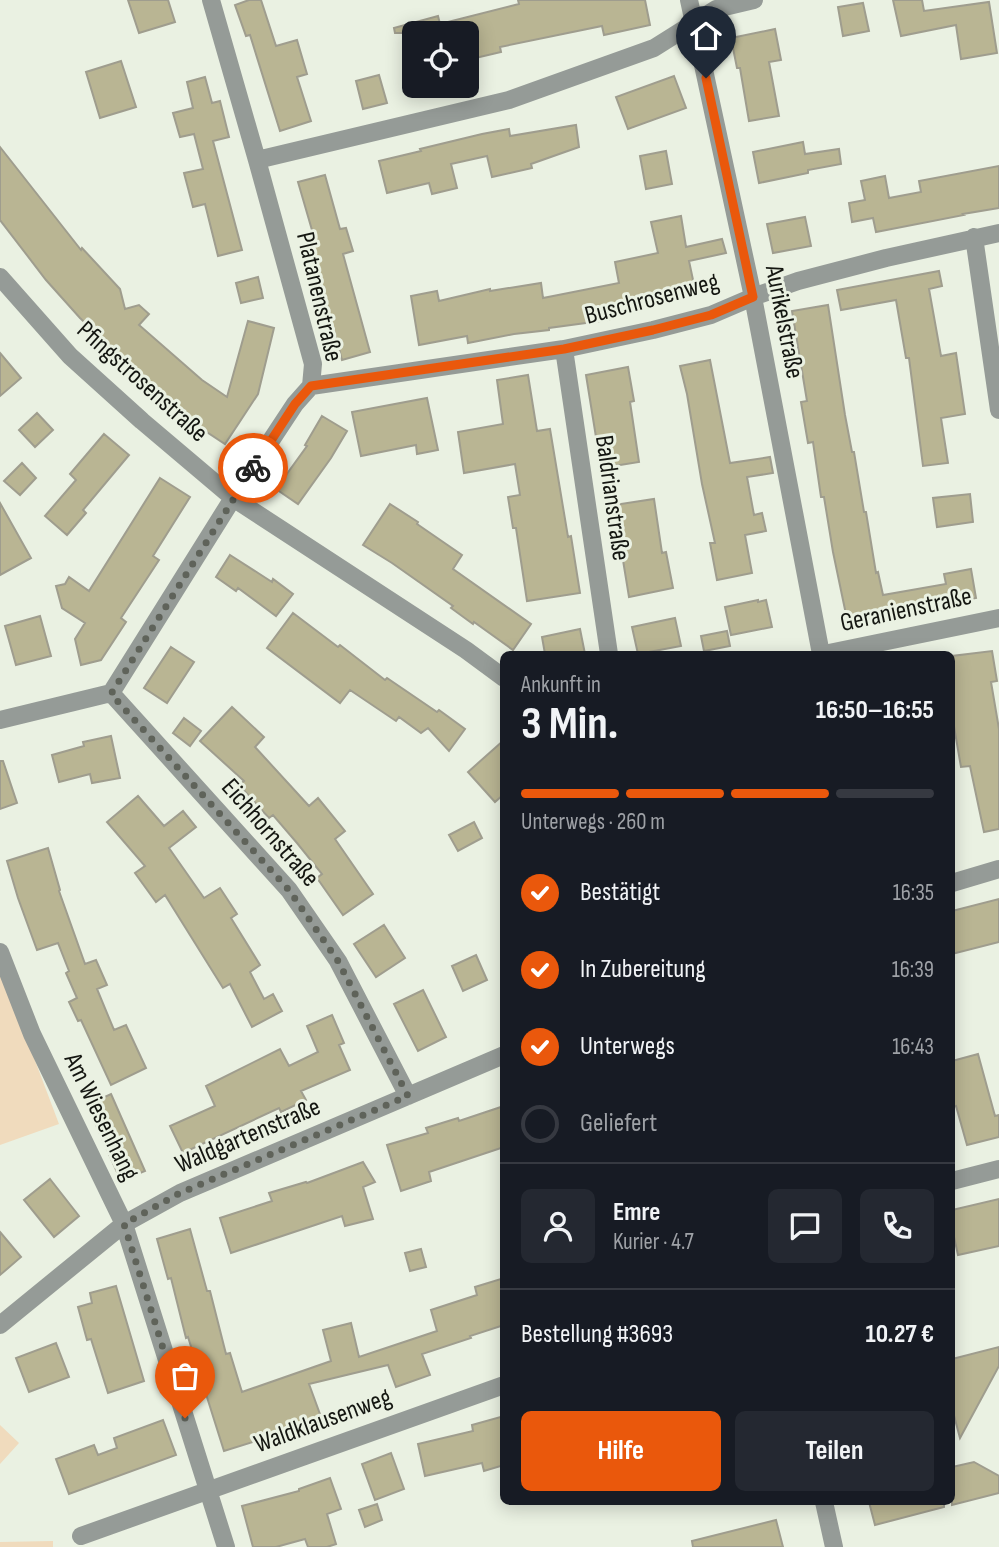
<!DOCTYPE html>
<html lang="de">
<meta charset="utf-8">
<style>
body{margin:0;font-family:"Sofia Sans Condensed",sans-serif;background:#242831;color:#f1f3f6;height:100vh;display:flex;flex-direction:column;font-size:26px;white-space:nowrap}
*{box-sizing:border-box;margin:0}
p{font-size:23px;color:#9ea1a6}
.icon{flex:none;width:38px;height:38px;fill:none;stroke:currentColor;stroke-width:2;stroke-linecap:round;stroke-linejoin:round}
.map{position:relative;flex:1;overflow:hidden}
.details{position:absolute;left:500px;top:651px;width:455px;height:854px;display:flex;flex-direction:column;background:#171b24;border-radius:10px;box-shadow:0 4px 18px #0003}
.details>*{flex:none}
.fabs{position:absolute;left:402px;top:21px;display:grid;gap:14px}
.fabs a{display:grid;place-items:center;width:77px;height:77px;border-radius:10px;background:#171b24;box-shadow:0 4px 18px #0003;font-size:35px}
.pin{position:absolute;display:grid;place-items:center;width:60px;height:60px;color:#fff;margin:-72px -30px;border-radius:50% 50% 50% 0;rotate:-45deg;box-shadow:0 0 7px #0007}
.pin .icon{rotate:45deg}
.courier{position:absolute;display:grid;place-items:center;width:70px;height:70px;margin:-35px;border:5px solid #ea580c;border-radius:50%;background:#fff;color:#222;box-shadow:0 2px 9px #0007}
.overview em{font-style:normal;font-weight:700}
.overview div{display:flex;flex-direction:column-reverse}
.overview{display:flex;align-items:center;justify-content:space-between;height:119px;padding:0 21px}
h1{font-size:46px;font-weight:700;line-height:52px}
.bar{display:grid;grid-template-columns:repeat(4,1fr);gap:10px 7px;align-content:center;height:84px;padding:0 21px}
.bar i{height:9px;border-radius:5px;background:#363941}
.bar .active{background:#ea580c}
.bar p{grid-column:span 4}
.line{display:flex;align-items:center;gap:18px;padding:0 21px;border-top:2px solid #363941}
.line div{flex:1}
.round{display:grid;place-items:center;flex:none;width:74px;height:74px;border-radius:10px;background:#242831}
ol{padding:0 21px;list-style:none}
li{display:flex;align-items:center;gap:21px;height:77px}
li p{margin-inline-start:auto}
li .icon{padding:7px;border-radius:50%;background:#ea580c;color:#fff;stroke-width:4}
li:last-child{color:#9ea1a6}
li i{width:38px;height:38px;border:4px solid #363941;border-radius:50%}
.primary-button{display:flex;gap:14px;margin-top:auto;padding:14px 21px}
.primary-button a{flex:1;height:80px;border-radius:10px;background:#ea580c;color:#fff;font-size:28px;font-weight:700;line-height:80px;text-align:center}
.primary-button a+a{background:#242831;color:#f1f3f6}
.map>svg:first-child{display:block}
.green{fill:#f0dbbd}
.building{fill:#b9b593;stroke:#9f9d8e;stroke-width:2}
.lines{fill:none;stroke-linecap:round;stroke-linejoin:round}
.minor{stroke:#959b97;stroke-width:18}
.done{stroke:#5f635a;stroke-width:7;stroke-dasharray:0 12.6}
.route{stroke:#ea580c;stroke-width:9}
.labels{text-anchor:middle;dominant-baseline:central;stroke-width:6;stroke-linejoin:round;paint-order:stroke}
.street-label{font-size:26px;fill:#141611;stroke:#eaf1e2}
</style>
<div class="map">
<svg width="999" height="1547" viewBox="0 0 999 1547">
<rect width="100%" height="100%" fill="#eaf1e2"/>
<path class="green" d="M0,968L59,1124L0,1145Z
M0,1425L19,1443L0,1464Z
M53,1541V1547H0V1542Z"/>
<path class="building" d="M128,0H168L175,22L139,33Z
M249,0H261L276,46L297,40L307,74L297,77L311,121L280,131L250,35L246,36L235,5Z
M518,0H645L650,25L604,35L602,26L500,47L501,52L467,60V33H395L394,28L438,16L440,24L519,4Z
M893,0H922L924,11L989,2L997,53L961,59L956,25L901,36Z
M863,3L869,31L843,36L838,7Z
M775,29L781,60L769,62L779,116L749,121L740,68H737L731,38Z
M121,61L136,107L100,118L86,72Z
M379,75L387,103L363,109L356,81Z
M674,76L686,108L628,129L616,97Z
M205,77L212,103L220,101L229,137L213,141L242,250L218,256L205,204L193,207L184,173L203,169L194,134L180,137L173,113L193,108L187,82Z
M576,125L579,147L531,164L532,168L492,177L487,156L451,164L457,188L432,194L429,183L387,193L379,161L421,151L420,149L482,134L509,129L510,136Z
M803,142L805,154L839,149L841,164L808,170V173L759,183L753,152Z
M0,147L81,250L82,248L120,289L125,309L139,305L149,314L139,325L202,380L227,397L248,321L274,328L258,394L225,444L184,417L127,366L129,364L80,318L46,280L0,220Z
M666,151L672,184L646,189L640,156Z
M999,166V208L963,214L964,215L876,232L873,218L852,222L849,203L865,200L861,181L885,176L889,198L921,192L919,181Z
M325,175L340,229L346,228L353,251L343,254L370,352L342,360L309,238L314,237L298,182Z
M681,216L686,247L722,239L726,253L689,261L696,294L650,302L651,305L608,313L609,320L549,328V330L514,334L468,343L467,336L419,345L411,296L437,291L439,301L490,289V291L541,283L543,298L619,283L615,262L658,253L651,222Z
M805,217L811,246L773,253L767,224Z
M939,271L942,286L929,289L941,356L956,353L965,414L941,418L948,463L923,466L909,358H906L896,300L841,310L837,290Z
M258,277L263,298L241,303L236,283Z
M828,305L845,415L852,452H854L864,512H866L876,573L878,572L883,595L946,584L944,574L971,569L976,598L848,624L833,552L824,497H821L813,442L808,443L801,402L807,401L792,311Z
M0,353L21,378L0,396Z
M710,360L730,463L770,457L773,473L747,477L754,515L762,513L766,531L745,535L752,573L717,580L710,543H715L702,484L687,394L680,366Z
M628,367L634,401L630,402L639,462L601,468L586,375Z
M528,375L537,431L550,429L568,537L571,536L580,593L527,601L516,528H513L508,497L520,495L515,464L464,473L458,432L503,424L497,380Z
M427,398L438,450L417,454L416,445L361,456L352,412Z
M37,413L53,430L35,447L19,430Z
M322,416L347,431L331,458L298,504L276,489L307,446L305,445Z
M104,434L129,455L83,510L86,513L67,535L45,516L76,480L70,474Z
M22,463L36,478L20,495L4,481Z
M160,478L190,497L153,556L159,560L121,618L126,622L101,660L81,665L75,639L85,623L62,608L56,586L65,584L69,577L89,591Z
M970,494L973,522L937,527L933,498Z
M654,499L662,553L666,552L673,588L629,597L614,505Z
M0,503L31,558L0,575Z
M390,504L418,522L417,524L462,555L453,569L531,624L513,650L474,622L473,624L451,608L453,606L392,563L363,545Z
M230,555L272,582L273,579L293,594L276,616L238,588L236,591L216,577Z
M758,600V602L766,600L772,627L731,635L725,607Z
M293,613L338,647L340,645L385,680L387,678L437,712L439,710L465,729L449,751L428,728L421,733L399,717L396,721L350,690L340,703L267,648Z
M40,616L51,656L16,665L5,626Z
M675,618L681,646L638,654L632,627Z
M580,629L585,654H545L542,637Z
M727,631L730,646L704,651L701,636Z
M171,647L194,662L167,703L144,688Z
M992,651L997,681L991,682L999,729V829L984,832L970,766L961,767L952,715V656Z
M232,707L264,737L255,747L309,806L318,798L345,831L335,839L373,894L343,915L317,878L322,874L297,843L273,815L269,818L239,785L244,781L200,741Z
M184,718L201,731L190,746L173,733Z
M111,736L120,778L92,783L90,774L59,782L52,755L84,746L83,742Z
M504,740V794L495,802L468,772Z
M0,761H3L17,803L0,809Z
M138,796L164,826L183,811L196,827L169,848L204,898L220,888L237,914L231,918L260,965L250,972L264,999L273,994L282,1011L252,1027L230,984L223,988L165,895L156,902L135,873L145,866L107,822Z
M474,822L482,838L458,851L449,835Z
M48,848L60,890L59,891L85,964L96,960L107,985L97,989L114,1030L126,1025L146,1068L111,1085L81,1020L78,1021L69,1002L77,998L66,973L69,971L58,943L37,950L18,898L7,861Z
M999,899V942L952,954V911Z
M384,925L405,958L376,977L354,944Z
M476,955L487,980L463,991L452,966Z
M423,990L446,1037L418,1051L394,1004Z
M332,1015L344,1043L339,1045L350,1070L301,1091L306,1100L281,1112L279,1108L183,1153L170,1126L215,1106L206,1086L280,1049L289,1066L318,1052L307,1026Z
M978,1054L995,1116L999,1115V1137L967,1145L956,1106L952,1107V1061Z
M111,1094L145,1171L121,1181L87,1105Z
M504,1106V1147L429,1172L431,1181L401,1191L387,1145L428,1133L426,1128L458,1118L459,1121Z
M363,1162L375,1182L363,1187L373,1219L345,1226L342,1216L231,1253L220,1218L272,1201L269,1193L306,1182L307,1183Z
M50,1179L79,1216L54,1237L24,1200Z
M999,1199V1246L958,1255L952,1228V1210Z
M190,1229L207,1291H210L226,1354L230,1353L242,1392L331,1361L323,1330L351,1323L359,1357L437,1331L431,1310L477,1295L475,1287L504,1278V1325L470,1336L471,1338L422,1354L430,1375L396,1387L388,1365L309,1384L321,1417L258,1439L259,1440L224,1451L188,1337L186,1338L171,1278L168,1279L157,1239Z
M0,1232L21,1257L0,1275Z
M421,1249L426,1267L410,1271L405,1253Z
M116,1286L144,1381L108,1393L91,1339L87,1340L78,1307L92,1303L90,1293Z
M56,1343L69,1377L29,1392L16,1358Z
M999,1347V1366L960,1438L952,1408V1359Z
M504,1416V1465L484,1471L482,1463L425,1476L418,1444L473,1431L472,1425Z
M163,1420L176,1455L69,1494L56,1459L94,1445L98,1455L117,1448L114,1438Z
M391,1453L404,1489L375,1500L362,1464Z
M974,1462L999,1476V1493L952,1505V1467Z
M330,1478L341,1509L327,1514L336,1544L327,1547H308L305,1539L276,1547H253L242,1506L299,1491V1489Z
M869,1502H944V1507L875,1525Z
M377,1504L382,1520L365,1527L359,1510Z
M776,1520L783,1547H693L692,1541Z"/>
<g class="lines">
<path class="minor" d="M689,0L753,297L821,654
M257,160L509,100L654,48L716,9L754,0
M974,237L999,410
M0,277L70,356L142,421L233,498L466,650L504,678
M564,349L609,654
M311,386L564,349L653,330L711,315L753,297L798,281L886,258L999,233
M824,654L999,618
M111,693L289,890L338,961L408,1096
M0,720L111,693L233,498L295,404L311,386L313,364L257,160L211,0
M952,883L999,869
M0,952L32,1034L124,1224L226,1547
M952,1181L999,1169
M0,1325L124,1224L180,1193L504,1055
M824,1502L834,1547
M81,1536L504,1385"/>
</g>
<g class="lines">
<path class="done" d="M185,1418L124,1224L180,1193L408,1096L338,961L289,890L111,694L253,468"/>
<path class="route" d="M253,468L295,404L311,386L564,349L653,330L711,315L753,297L706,78"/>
</g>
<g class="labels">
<g class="street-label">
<text transform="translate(319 297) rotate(77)">Platanenstraße</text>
<text transform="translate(652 299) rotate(-15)">Buschrosenweg</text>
<text transform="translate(784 322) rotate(79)">Aurikelstraße</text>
<text transform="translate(142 382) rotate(42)">Pfingstrosenstraße</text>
<text transform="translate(612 498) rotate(82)">Baldrianstraße</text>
<text transform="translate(906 610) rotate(-12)">Geranienstraße</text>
<text transform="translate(270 833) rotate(49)">Eichhornstraße</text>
<text transform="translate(101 1117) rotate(64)">Am Wiesenhang</text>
<text transform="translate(248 1136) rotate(-23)">Waldgartenstraße</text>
<text transform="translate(323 1421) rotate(-20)">Waldklausenweg</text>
</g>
</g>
</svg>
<div class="fabs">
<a><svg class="icon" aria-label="locate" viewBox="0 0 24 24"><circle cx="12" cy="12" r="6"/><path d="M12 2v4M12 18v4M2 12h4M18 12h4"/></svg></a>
</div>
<div class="pin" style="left:185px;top:1418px;background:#ea580c"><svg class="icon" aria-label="bag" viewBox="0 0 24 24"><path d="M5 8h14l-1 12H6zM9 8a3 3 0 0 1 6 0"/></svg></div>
<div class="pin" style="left:706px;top:78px;background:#1f2937"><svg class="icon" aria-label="home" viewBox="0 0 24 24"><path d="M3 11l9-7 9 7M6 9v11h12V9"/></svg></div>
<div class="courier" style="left:253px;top:468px"><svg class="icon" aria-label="bike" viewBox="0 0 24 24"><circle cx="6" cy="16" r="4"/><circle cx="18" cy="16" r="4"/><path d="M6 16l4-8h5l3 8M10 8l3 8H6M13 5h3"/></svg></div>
<section class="details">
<div class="overview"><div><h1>3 Min.</h1><p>Ankunft in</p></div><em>16:50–16:55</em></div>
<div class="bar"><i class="active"></i><i class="active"></i><i class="active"></i><i></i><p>Unterwegs · 260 m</p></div>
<ol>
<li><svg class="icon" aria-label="check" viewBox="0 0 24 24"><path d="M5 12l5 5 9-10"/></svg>Bestätigt<p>16:35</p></li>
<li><svg class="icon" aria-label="check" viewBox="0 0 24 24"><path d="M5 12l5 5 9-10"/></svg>In Zubereitung<p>16:39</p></li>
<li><svg class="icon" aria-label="check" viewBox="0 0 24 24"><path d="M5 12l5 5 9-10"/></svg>Unterwegs<p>16:43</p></li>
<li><i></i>Geliefert</li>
</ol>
<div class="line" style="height:126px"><a class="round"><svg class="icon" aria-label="person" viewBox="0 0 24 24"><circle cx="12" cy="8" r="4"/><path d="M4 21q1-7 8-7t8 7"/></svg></a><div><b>Emre</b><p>Kurier · 4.7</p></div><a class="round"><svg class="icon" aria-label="chat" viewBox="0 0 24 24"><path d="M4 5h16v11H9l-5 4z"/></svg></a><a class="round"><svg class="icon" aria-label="phone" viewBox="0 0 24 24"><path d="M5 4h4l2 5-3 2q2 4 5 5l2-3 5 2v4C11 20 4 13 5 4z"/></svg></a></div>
<div class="line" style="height:91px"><div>Bestellung #3693</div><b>10.27 €</b></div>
<div class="primary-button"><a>Hilfe</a><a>Teilen</a></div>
</section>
</div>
